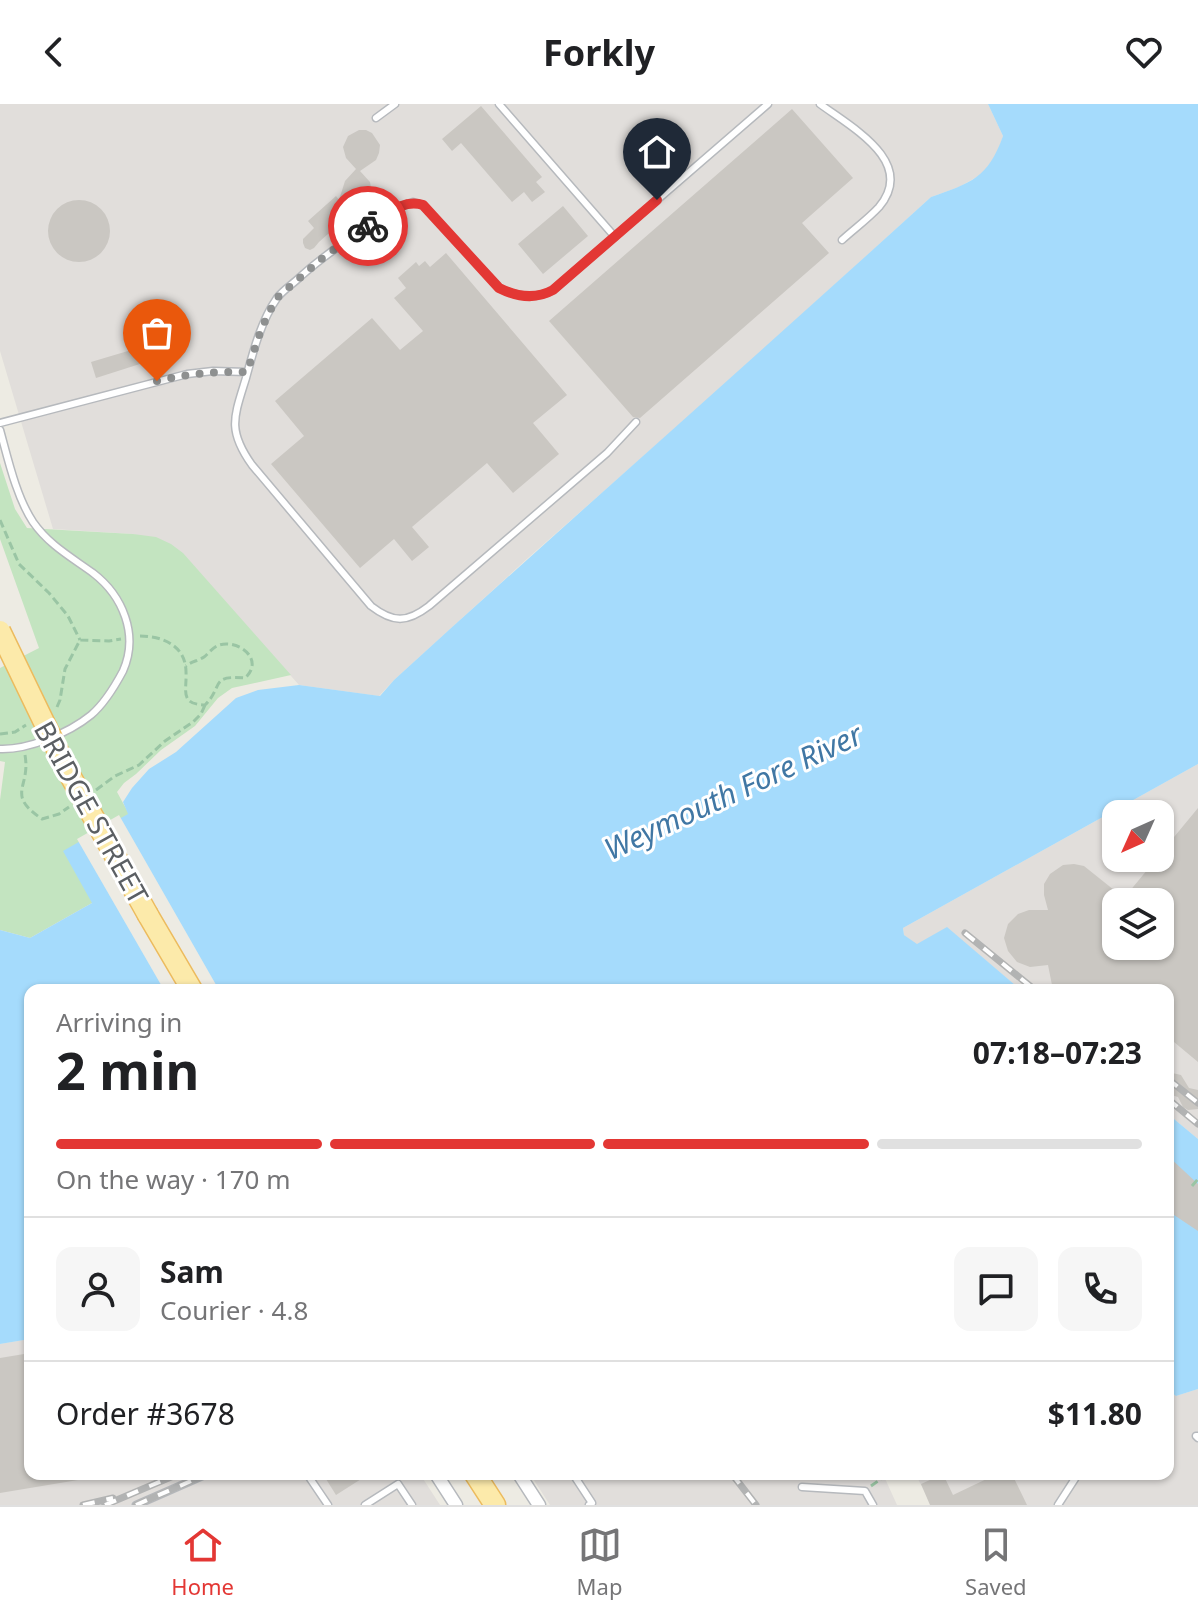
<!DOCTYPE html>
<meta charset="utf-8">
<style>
body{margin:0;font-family:"Noto Sans",sans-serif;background:#f6f6f6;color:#202124;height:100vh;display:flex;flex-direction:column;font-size:30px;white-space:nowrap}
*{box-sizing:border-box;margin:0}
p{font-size:26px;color:#757577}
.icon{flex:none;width:44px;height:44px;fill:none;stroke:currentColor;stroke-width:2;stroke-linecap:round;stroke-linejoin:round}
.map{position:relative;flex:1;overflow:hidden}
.sheet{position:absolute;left:24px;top:880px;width:1150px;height:496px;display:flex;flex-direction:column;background:#fff;border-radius:16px;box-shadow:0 2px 6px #0004}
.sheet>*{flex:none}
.needle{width:52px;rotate:225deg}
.controls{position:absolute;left:1102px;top:696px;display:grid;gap:16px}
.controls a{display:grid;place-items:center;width:72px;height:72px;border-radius:16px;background:#fff;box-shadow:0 2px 6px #0004;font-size:40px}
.pin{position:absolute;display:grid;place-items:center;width:68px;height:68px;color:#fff;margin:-82px -34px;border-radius:50% 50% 50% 0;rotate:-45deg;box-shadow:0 0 8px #0007}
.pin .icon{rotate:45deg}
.courier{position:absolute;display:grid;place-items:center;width:80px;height:80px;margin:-40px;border:6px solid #e33734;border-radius:50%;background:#fff;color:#222;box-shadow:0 2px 10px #0007}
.overview em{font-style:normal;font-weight:700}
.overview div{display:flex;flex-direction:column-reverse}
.overview{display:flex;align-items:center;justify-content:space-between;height:136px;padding:0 32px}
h1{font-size:52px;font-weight:700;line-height:60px}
.bar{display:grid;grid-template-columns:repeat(4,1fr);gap:12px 8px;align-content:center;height:96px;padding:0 32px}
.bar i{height:10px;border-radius:6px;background:#e0e0e0}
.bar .on{background:#e33734}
.bar p{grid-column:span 4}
.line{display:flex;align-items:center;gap:20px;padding:0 32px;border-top:2px solid #e0e0e0}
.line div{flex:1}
.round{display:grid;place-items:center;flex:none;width:84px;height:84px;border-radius:16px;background:#f6f6f6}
header{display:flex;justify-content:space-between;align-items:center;height:104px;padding:0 32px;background:#fff;font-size:36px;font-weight:700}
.tabs{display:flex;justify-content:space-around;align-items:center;height:112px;border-top:2px solid #e0e0e0;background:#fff;font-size:22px;color:#757577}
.tabs a{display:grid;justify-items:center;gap:4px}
.tabs .on{color:#e33734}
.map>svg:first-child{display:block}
.industrial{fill:#e1dedb;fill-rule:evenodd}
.green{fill:#c3e4c0}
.water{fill:#a5dbfc}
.pier{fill:#edebe3}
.building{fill:#cac7c2;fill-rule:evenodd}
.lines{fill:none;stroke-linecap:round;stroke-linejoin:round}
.lane-casing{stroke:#b6b9bd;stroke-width:9}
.street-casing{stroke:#b6b9bd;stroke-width:15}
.primary-casing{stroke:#ecbb5e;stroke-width:23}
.path{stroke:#9ac5a4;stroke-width:3;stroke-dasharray:8 4;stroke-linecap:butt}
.lane{stroke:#fff;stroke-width:6}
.street{stroke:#fff;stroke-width:12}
.primary{stroke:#fceaaa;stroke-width:20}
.rail-casing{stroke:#b2b3b3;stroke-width:7}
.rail{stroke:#fff;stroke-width:4;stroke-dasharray:12;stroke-linecap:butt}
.primary-bridge-casing{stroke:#ecbb5e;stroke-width:23;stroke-linecap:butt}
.primary-bridge{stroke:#fceaaa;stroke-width:20}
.done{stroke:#8e9090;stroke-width:8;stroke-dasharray:0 14.4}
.route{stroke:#e33734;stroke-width:10}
.labels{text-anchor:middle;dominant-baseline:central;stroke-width:6;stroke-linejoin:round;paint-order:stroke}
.street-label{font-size:28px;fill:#5b5f63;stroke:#fff}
.water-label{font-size:30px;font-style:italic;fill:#4077a4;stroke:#fff}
</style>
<header><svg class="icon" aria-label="back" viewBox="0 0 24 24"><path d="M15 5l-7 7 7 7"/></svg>Forkly<svg class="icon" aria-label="heart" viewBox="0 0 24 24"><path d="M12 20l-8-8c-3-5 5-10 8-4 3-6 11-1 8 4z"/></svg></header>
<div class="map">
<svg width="1198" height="1401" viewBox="0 0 1198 1401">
<rect width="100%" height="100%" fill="#edebe3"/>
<path class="industrial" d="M0,0H988L1003,32L996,53L982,70L959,83L931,93L741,266L528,454L394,576L379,592L299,581L183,450L133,430L53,425L0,247Z
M1198,660V1035L1168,1010V886H1021L947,824L917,841L904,831L903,824ZM1116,710H1160V754H1116ZM1116,798H1160V842H1116Z
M30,1235V1370H420L440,1401H0V1240Z
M1198,1285V1401H931L918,1375L929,1370H1168V1286L1176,1292Z
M530,1370H883L897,1401H550Z"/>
<path class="green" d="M0,359L15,405L27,424L133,430L156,433L171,440L183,449L291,571L232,584L218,594L195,622L161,646L136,670L124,679L117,688L129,710L92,799L30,834L0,826V696L5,658L0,657V564L39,544L0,435Z"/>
<path class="water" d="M988,0H1198V660L903,824L904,831L917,840L947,823L1021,886H30V1235L0,1240V826L30,834L92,799L63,747L128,710L123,698L132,684L149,665L176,648L236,594L258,586L299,581L380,592L394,576C572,414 753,255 931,93C971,79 988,74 1003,32Z
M1168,1010L1198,1035V1285L1176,1292L1168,1286Z"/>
<path class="pier" d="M119,711L219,886H164L77,735Z"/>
<path class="building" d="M481,2L542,73L536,78L545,88L532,98L524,88L512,98L461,39L452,47L442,35Z
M792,5L853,74L802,119L829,149L640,314L633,313L549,217Z
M359,26H366L372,29L380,41L379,49L376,56L360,67L370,78L371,84L370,90L367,94L353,104L355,106L319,138L314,144L310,146L305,144L303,139V135L314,124L308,117L336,92L339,96L345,77L356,65L346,54L343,43L348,32Z
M48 127a31 31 0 1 1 62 0a31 31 0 1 1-62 0Z
M563,102L588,132L543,170L518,140Z
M377 144a10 10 0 1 1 20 0a10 10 0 1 1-20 0Z
M446,149L567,291L533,319L559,350L513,389L487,359L412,423L429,443L412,457L394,435L360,464L271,360L304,332L275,297L372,214L400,246L423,227L394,194L406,184L398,174L416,158L419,162L425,157L430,163Z
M138,244L143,259L96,274L91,258Z
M1198,704V958L1168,933V886H1053L1048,861L1030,863L1017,858L1008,847L1004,834L1008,820L1018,810L1029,806H1048L1044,791V780L1050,770L1063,761L1074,760L1084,762L1124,794L1157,754H1160V750ZM1116,798H1160V842H1116Z
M1168,968L1181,971L1189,984L1198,986V1005L1188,1006L1183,1003L1178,993L1168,990Z
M1168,1052L1198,1080V1127L1168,1107Z
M30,1249V1370H77L78,1376L0,1389V1254Z
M334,1370H369L336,1391L326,1375Z
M943,1370L953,1391L997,1370H1012L1027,1401H930L921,1380Z"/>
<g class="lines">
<g class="lane-casing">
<path id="lane" d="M499,0L615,133
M820,0C851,23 917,58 879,103C868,115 854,125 842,136
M376,14L395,0
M636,318L607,349L429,502C407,519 393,519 371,502L252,361C227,326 234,313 246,274C253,248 261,217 277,194C283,186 293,180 300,173C331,145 366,124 401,102L413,98L423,101L499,184C517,193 535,196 553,186L768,0
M0,319L187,270L213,267L247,268
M0,326C8,355 16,392 33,418C49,441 71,453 93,469C123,492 139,531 123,567C115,582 104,600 91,611C69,629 28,646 0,645
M1198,1332H1196L1198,1334
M307,1370L328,1401
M573,1370L592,1399L589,1401
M802,1383L865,1387L873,1401
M136,1401L207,1370
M365,1401L398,1380L412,1401
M1058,1401L1078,1370"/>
</g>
<g class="street-casing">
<path id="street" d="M436,1370L456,1401
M519,1370L539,1401"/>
</g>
<g class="primary-casing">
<path id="primary" d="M148,811L192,886
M475,1370L495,1401"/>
</g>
<path class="path" d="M0,416L19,460L49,489L68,512L80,536
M140,532C163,532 186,542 186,568C187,587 179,600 205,601C224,582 209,571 245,574C265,556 239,535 219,541C212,544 209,549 204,553C198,557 192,557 186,562
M57,603L60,596L65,565L80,536L109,537L121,535
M0,630L15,628L26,621
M25,651C31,684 5,690 42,715L59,710L69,703
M96,686L115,672L139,661L165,637L193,618L201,610L205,601
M1192,1082L1198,1075
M871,1382L888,1370"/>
<use href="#lane" class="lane"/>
<use href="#street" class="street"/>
<use href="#primary" class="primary"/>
<g class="rail-casing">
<path id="rail" d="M965,829L1035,886
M1168,975L1198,999
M1168,995L1198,1020
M732,1370L756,1401
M83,1401L113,1394
M105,1401L178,1370
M136,1401L207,1370"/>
</g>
<use href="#rail" class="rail"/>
<g class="primary-bridge-casing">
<path id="primary-bridge" d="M0,527L67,666L148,811"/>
</g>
<use href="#primary-bridge" class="primary-bridge"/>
</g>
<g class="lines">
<path class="done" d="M157,277C188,270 216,267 247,268L260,229L268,210L278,193L326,151L368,122"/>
<path class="route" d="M368,122C385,112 403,94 423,101L499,184C517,193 535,196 553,186L657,96"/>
</g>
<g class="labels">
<g class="street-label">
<text transform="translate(92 708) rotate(61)">BRIDGE STREET</text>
</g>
<g class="water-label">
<text transform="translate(733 687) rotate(-25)">Weymouth Fore River</text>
</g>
</g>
</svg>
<div class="controls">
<a><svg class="needle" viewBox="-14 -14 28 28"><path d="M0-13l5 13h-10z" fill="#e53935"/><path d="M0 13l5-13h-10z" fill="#757577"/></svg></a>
<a><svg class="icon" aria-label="layers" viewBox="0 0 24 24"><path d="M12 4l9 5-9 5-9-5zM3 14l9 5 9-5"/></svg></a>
</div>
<div class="pin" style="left:157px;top:277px;background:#ea580c"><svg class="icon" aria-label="bag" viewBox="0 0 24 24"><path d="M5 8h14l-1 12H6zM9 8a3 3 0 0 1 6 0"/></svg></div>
<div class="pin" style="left:657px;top:96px;background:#1f2937"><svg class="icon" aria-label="home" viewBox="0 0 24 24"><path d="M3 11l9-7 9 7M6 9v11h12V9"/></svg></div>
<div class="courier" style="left:368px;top:122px"><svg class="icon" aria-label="bike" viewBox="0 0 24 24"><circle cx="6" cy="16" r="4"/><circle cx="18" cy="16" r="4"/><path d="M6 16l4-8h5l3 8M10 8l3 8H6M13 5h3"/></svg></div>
<section class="sheet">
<div class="overview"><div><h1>2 min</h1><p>Arriving in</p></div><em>07:18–07:23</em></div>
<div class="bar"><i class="on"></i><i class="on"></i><i class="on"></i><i></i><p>On the way · 170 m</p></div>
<div class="line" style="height:144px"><a class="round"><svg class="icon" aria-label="person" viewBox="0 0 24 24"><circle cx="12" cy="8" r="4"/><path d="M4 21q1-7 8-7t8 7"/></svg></a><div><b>Sam</b><p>Courier · 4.8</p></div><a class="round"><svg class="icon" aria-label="chat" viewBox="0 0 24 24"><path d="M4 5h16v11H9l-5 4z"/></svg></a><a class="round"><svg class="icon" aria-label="phone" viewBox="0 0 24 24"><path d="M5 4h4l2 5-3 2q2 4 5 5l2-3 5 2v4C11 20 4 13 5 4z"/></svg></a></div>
<div class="line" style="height:104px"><div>Order #3678</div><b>$11.80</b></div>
</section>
</div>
<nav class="tabs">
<a class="on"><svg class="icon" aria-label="home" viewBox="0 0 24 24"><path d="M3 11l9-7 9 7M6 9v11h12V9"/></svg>Home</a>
<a><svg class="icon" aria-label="map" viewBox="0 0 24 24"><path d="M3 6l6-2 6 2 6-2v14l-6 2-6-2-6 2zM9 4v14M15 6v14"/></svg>Map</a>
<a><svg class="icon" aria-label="saved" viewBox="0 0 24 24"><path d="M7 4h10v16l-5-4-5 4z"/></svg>Saved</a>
</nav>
